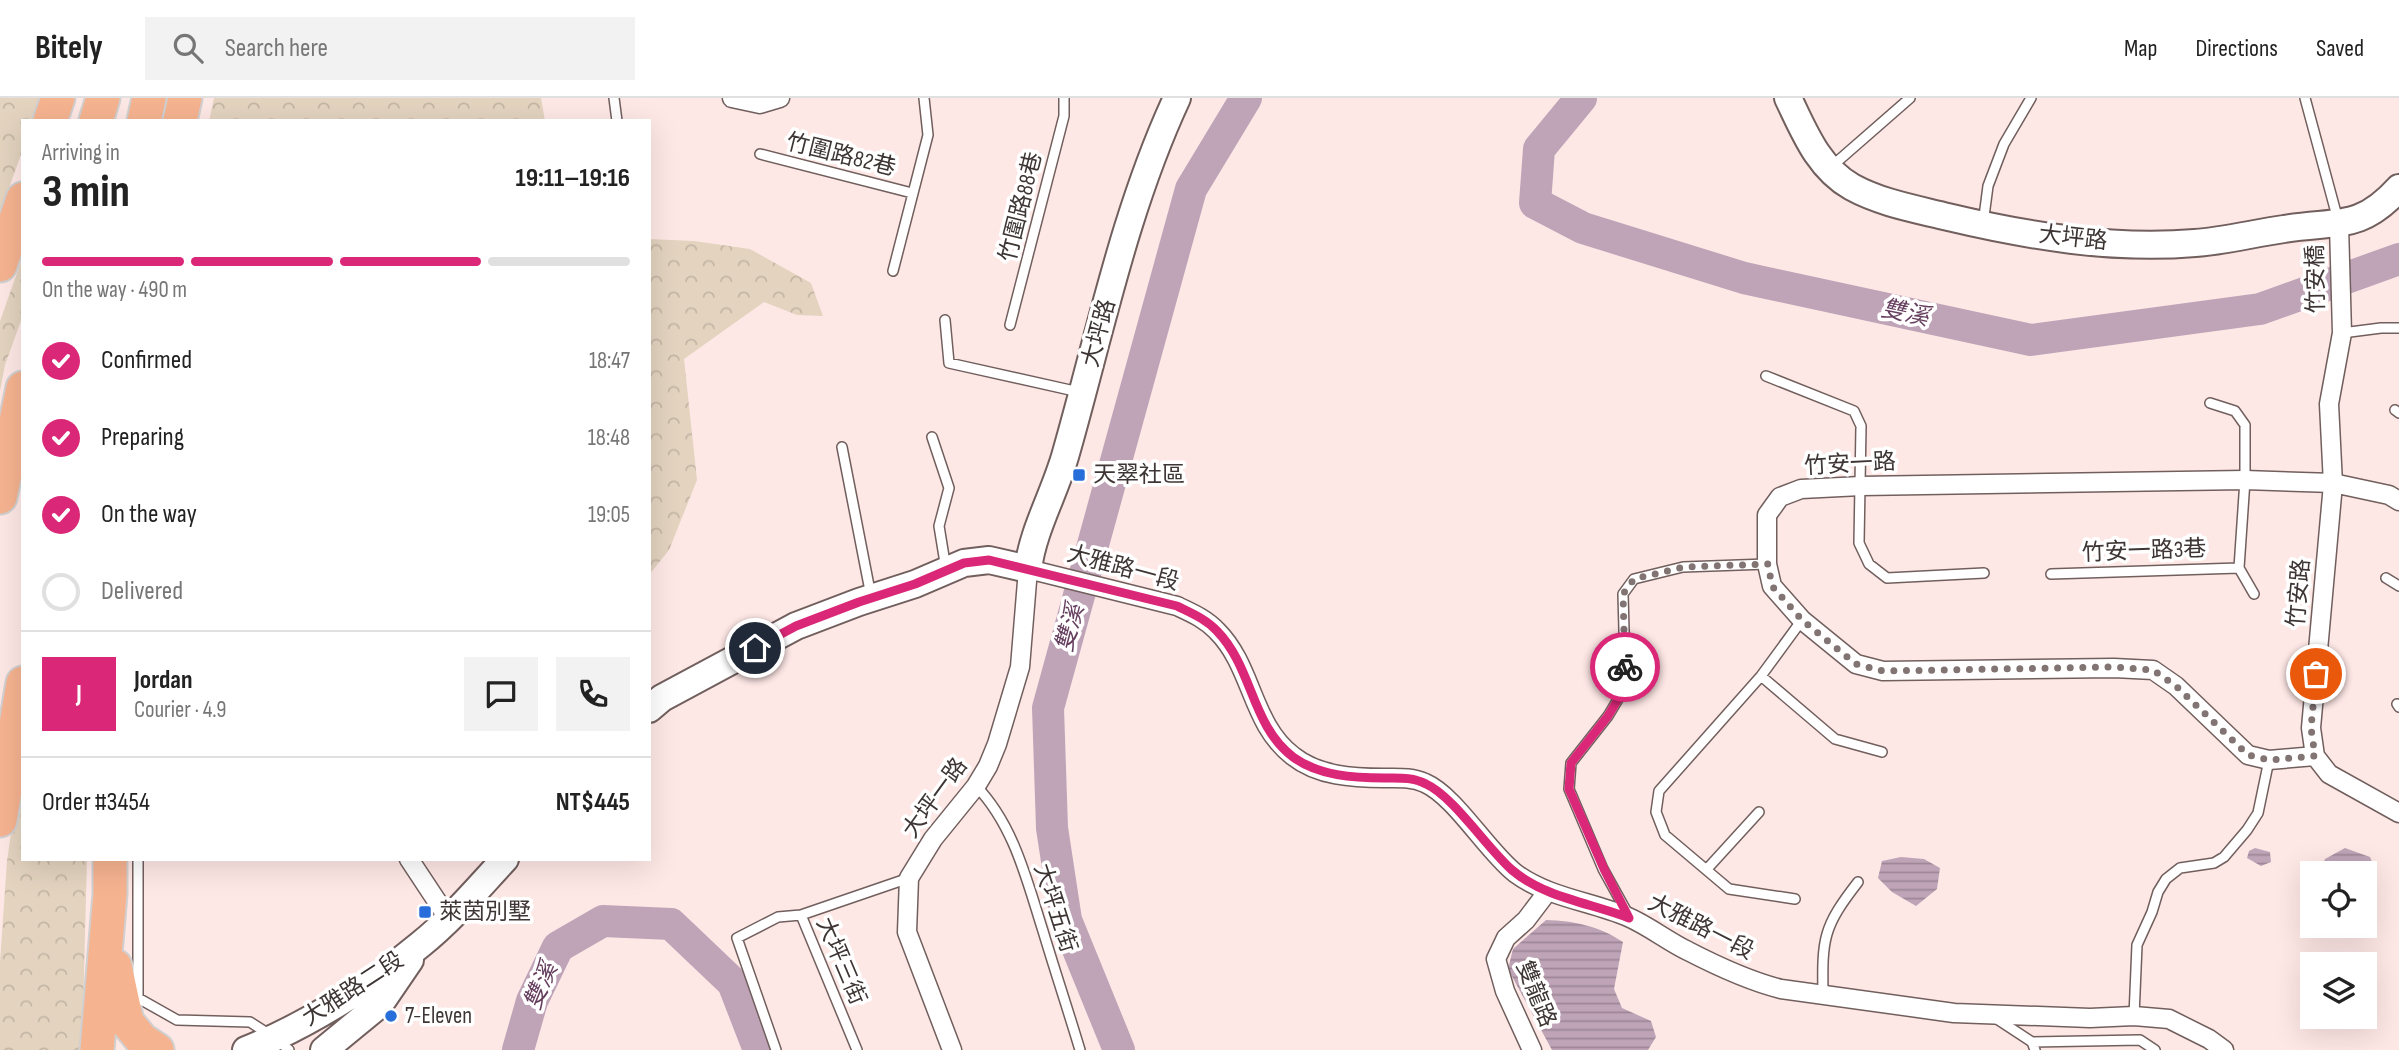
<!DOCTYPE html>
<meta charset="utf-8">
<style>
body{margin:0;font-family:"Sofia Sans Condensed","Noto Sans TC",sans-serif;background:#f2f2f2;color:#222;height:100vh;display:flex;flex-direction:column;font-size:26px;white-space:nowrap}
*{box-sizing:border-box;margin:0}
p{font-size:23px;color:#767676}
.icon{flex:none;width:38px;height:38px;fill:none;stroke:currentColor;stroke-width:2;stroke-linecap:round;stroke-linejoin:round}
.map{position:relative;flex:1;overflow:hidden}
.sheet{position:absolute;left:21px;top:21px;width:630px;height:742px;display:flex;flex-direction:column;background:#fff;border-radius:0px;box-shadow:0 7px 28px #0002}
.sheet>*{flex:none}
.tools{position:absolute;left:2300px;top:763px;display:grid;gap:14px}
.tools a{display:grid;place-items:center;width:77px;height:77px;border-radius:0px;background:#fff;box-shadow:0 7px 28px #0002;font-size:35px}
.pin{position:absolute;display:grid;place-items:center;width:60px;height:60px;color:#fff;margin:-30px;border:4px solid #fff;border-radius:50%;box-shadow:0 2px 7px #0007}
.courier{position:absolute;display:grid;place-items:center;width:70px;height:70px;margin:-35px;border:5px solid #db2777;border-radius:50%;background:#fff;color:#222;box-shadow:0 2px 9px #0007}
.summary em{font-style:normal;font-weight:700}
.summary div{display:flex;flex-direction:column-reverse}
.summary{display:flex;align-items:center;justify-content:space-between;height:119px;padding:0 21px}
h1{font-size:46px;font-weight:700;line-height:52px}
.bar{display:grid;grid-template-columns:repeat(4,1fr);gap:10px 7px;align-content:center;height:84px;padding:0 21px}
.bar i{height:9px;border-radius:5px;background:#e0e0e0}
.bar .current{background:#db2777}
.bar p{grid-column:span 4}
.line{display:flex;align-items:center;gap:18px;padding:0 21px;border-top:2px solid #e0e0e0}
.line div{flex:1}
.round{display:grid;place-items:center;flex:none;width:74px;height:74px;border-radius:0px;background:#f2f2f2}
ol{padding:0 21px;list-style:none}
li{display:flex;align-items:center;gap:21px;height:77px}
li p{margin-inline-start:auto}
li .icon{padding:7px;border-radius:50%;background:#db2777;color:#fff;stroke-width:4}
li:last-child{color:#767676}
li i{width:38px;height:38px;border:4px solid #e0e0e0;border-radius:50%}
header{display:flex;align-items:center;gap:42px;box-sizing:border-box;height:98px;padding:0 35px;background:#fff;border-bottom:2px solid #e0e0e0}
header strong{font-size:33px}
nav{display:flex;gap:38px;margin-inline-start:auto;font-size:24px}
.search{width:490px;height:63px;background:#f2f2f2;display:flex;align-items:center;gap:18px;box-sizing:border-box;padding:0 24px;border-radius:0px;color:#767676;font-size:26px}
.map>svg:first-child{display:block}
.forest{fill:url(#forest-crowns)}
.water{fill:url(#water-rules)}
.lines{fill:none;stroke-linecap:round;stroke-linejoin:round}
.river{stroke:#bfa4b8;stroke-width:32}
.lane-casing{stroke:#715f5d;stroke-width:12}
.street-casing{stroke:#715f5d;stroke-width:21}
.secondary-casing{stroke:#715f5d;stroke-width:30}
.highway-casing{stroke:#d1cfcf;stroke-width:37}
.lane{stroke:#fff;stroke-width:9}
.street{stroke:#fff;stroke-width:18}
.secondary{stroke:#fff;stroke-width:26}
.highway{stroke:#f6b390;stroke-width:33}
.done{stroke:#817473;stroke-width:7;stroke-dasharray:0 12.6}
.route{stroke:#db2777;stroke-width:9}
.poi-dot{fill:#276eda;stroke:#fff;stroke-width:2.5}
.labels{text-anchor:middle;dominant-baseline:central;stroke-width:7;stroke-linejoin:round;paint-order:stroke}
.street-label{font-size:23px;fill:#3e3635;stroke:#fff}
.poi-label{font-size:23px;fill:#3e3635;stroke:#fff;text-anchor:start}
.water-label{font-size:24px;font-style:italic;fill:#663f5f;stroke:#fff}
</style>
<header>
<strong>Bitely</strong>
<div class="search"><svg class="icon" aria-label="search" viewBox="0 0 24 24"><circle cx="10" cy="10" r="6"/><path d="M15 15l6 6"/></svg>Search here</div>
<nav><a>Map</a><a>Directions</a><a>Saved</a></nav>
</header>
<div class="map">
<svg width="2399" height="952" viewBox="0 0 2399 952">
<defs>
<pattern id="forest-crowns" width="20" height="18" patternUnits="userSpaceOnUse" patternTransform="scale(1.75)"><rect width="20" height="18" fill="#e3d3bf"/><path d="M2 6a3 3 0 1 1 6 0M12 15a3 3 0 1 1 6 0" fill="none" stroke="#c4b6a5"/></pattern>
<pattern id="water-rules" width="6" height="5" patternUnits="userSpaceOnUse" patternTransform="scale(1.75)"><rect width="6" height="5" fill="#bfa4b8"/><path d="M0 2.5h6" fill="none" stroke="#9d8696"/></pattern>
</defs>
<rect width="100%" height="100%" fill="#fee8e6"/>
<path class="forest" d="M0,0H41L33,23H23V51L0,115Z
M214,0H541L545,23H209Z
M649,141L694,143L750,151L811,185L823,218L797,217L764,204L684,261L697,382L669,452L649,477Z
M23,158V217L5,267L0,293V223Z
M23,653V761H87L82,952H0V864L7,763Z"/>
<path class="water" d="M2255,750L2270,754L2271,764L2261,768L2247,760L2249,753Z
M2345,750L2370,759L2377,776L2364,802V775H2319L2325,761Z
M1901,759L1924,761L1940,770L1937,791L1916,808L1892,794L1878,780L1882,763Z
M1546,822C1575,823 1599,828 1623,844L1614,891L1622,910L1651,923L1656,939L1648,952H1552L1508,871L1513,851Z"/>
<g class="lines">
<path class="river" d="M1581,0L1539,51L1535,105L1583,130L1744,180L2031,242L2260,211L2399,161
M518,952L532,903L558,849L603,823L671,826L733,885L759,952
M1119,952L1066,822L1052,730L1048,610L1191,91L1246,0"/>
<g class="lane-casing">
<path id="lane" d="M614,0L617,23
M2305,0L2338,122
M760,56L912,95
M1831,69L1910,0
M1983,126L1988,88L2004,46L2031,0
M893,173L928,37L924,0
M945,222L949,265L1079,294
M1010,227L1064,18V0
M2342,235L2381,230H2399
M1766,278L1854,313L1861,328L1859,445L1869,466L1887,480L1984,475
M2210,305L2235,313L2245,327V382L2239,470L2254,496
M2395,312L2399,315
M932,339L949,390L939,428L946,471
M842,349L871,498
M2051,476L2239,470
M2386,480L2399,488
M1761,578L1835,641L1882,654
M2397,606L2399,609
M976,688C1014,727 1027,783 1043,833C1055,873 1068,912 1080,952
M138,761V900L177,922L250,924L275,940L289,952
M1707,771L1759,714
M1795,801L1729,791L1665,737L1656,714L1659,693L1761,578L1802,522
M1629,818L1603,771L1569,691L1571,665L1608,618L1623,593L1625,569L1623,496L1634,481L1683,469L1767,466
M1823,897C1822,840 1823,829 1858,784
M2134,918L2137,847L2152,814L2158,794L2166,781L2180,770L2214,765L2224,759L2247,732L2258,715L2269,662
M1997,921L2032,944L2035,952
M2032,944L2140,942L2155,952
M776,952L737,840L778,819L801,817
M857,952L801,817L909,780"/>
</g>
<g class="street-casing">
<path id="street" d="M732,0L760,6L780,0
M2339,127L2342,235L2329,306L2333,386L2311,630L2315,658L2329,676L2399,715
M2315,658L2269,662L2248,657L2176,588L2153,572L2114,570L1883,573L1856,566L1802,522L1772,488L1767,466V417L1780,399L1801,391L1861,388L2245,382L2333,385L2389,397L2399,403
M409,761L448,820
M952,952L907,834L909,780L933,741L976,688L988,668L997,646L1020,569L1028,471L1177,508C1192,515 1206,521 1217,533C1253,569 1251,626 1293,658C1318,678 1353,680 1384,680C1399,680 1412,679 1425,685C1455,698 1487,753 1515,775C1549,800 1590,803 1628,819C1649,828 1667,843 1688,853C1717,868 1749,883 1781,891L1954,915L2090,920L2134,918L2169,921L2209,941L2224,952
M1532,952L1505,893L1496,861L1506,840L1526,822L1548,793"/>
</g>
<g class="secondary-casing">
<path id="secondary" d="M1788,0C1804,33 1818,70 1852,89C1881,105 1916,111 1948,119C2028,138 2113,152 2195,145C2225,143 2255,135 2284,131C2336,122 2359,134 2399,90
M649,611L662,600L796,528L859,504L915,486L964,465L989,462L1028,471C1033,431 1055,395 1066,355C1100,236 1124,114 1177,0
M246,952C306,928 372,887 421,846C452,821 478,790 505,761
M324,952L380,906L410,862"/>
</g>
<g class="highway-casing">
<path id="highway" d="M50,23L58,0
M96,23L103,0
M144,23L149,0
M180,23L185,0
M0,167L23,101
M0,399L23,290
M0,722L23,585
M115,868L127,924L142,942L157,952
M97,952L110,796V761"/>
</g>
<use href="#lane" class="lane"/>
<use href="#street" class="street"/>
<use href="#secondary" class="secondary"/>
<use href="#highway" class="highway"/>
</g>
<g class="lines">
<path class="done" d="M1625,569L1623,496L1634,481L1684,469L1768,466L1772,488L1802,522L1856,566L1883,573L2115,569L2153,572L2176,588L2248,657L2269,662L2315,658L2311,630L2316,576"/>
<path class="route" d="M755,550L796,528L859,504L915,486L964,465L989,462L1177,508C1191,515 1206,521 1217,533C1253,570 1251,627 1293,659C1319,678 1354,680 1385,680C1399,680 1413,679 1426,686C1453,698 1487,750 1512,772C1545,800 1591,805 1629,820L1604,771L1569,691L1571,665L1608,618L1623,593L1625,569"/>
</g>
<g class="poi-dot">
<rect x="1072" y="370" width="14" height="14" rx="3.5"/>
<rect x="418" y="807" width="14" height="14" rx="3.5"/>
<circle cx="391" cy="918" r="7"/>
</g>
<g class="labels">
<g class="street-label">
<text transform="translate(841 57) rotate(14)">竹圍路82巷</text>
<text transform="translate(1021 109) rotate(-76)">竹圍路88巷</text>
<text transform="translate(2073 140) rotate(6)">大坪路</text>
<text transform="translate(2316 181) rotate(-91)">竹安橋</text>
<text transform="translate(1099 235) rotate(-75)">大坪路</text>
<text transform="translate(1850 366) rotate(-3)">竹安一路</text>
<text transform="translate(2144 453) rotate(-2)">竹安一路3巷</text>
<text transform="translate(1123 470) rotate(15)">大雅路一段</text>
<text transform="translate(2299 495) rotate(-85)">竹安路</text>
<text transform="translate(935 700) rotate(-54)">大坪一路</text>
<text transform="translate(1055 810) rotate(72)">大坪五街</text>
<text transform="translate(1701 829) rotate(27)">大雅路一段</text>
<text transform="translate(841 863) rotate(67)">大坪三街</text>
<text transform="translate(353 891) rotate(-33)">大雅路二段</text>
<text transform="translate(1536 896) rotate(68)">雙龍路</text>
</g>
<g class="poi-label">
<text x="1093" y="377">天翠社區</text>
<text x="439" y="814">萊茵別墅</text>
<text x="405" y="918">7-Eleven</text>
</g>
<g class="water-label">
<text transform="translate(1905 215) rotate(12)">雙溪</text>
<text transform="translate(1070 530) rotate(-75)">雙溪</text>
<text transform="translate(541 888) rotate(-67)">雙溪</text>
</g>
</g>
</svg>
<div class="tools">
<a><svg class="icon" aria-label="locate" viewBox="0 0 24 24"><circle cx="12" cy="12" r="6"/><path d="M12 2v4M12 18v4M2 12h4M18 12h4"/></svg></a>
<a><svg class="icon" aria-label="layers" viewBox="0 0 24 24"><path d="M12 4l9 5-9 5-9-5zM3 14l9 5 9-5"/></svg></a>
</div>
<div class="pin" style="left:2316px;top:576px;background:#ea580c"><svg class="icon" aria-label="bag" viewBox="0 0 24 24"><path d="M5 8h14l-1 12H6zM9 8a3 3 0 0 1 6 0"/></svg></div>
<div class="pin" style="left:755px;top:550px;background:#1f2937"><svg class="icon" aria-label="home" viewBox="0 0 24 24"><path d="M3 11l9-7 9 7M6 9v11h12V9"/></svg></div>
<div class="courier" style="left:1625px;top:569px"><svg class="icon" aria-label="bike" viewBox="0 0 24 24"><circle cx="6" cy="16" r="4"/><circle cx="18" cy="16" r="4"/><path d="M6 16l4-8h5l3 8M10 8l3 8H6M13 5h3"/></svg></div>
<section class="sheet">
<div class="summary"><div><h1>3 min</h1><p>Arriving in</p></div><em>19:11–19:16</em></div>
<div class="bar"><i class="current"></i><i class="current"></i><i class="current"></i><i></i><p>On the way · 490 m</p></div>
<ol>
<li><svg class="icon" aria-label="check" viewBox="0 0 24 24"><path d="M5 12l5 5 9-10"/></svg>Confirmed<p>18:47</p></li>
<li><svg class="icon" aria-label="check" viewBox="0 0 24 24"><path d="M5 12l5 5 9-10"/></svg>Preparing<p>18:48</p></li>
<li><svg class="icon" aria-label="check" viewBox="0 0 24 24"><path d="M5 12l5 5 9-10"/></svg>On the way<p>19:05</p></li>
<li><i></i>Delivered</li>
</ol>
<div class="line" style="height:126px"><b class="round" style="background:#db2777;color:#fff">J</b><div><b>Jordan</b><p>Courier · 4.9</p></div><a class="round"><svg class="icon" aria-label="chat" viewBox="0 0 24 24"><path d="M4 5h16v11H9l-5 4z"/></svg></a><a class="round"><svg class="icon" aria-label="phone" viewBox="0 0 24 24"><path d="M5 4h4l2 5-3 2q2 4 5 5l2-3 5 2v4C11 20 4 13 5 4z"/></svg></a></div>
<div class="line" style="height:91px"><div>Order #3454</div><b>NT$445</b></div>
</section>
</div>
